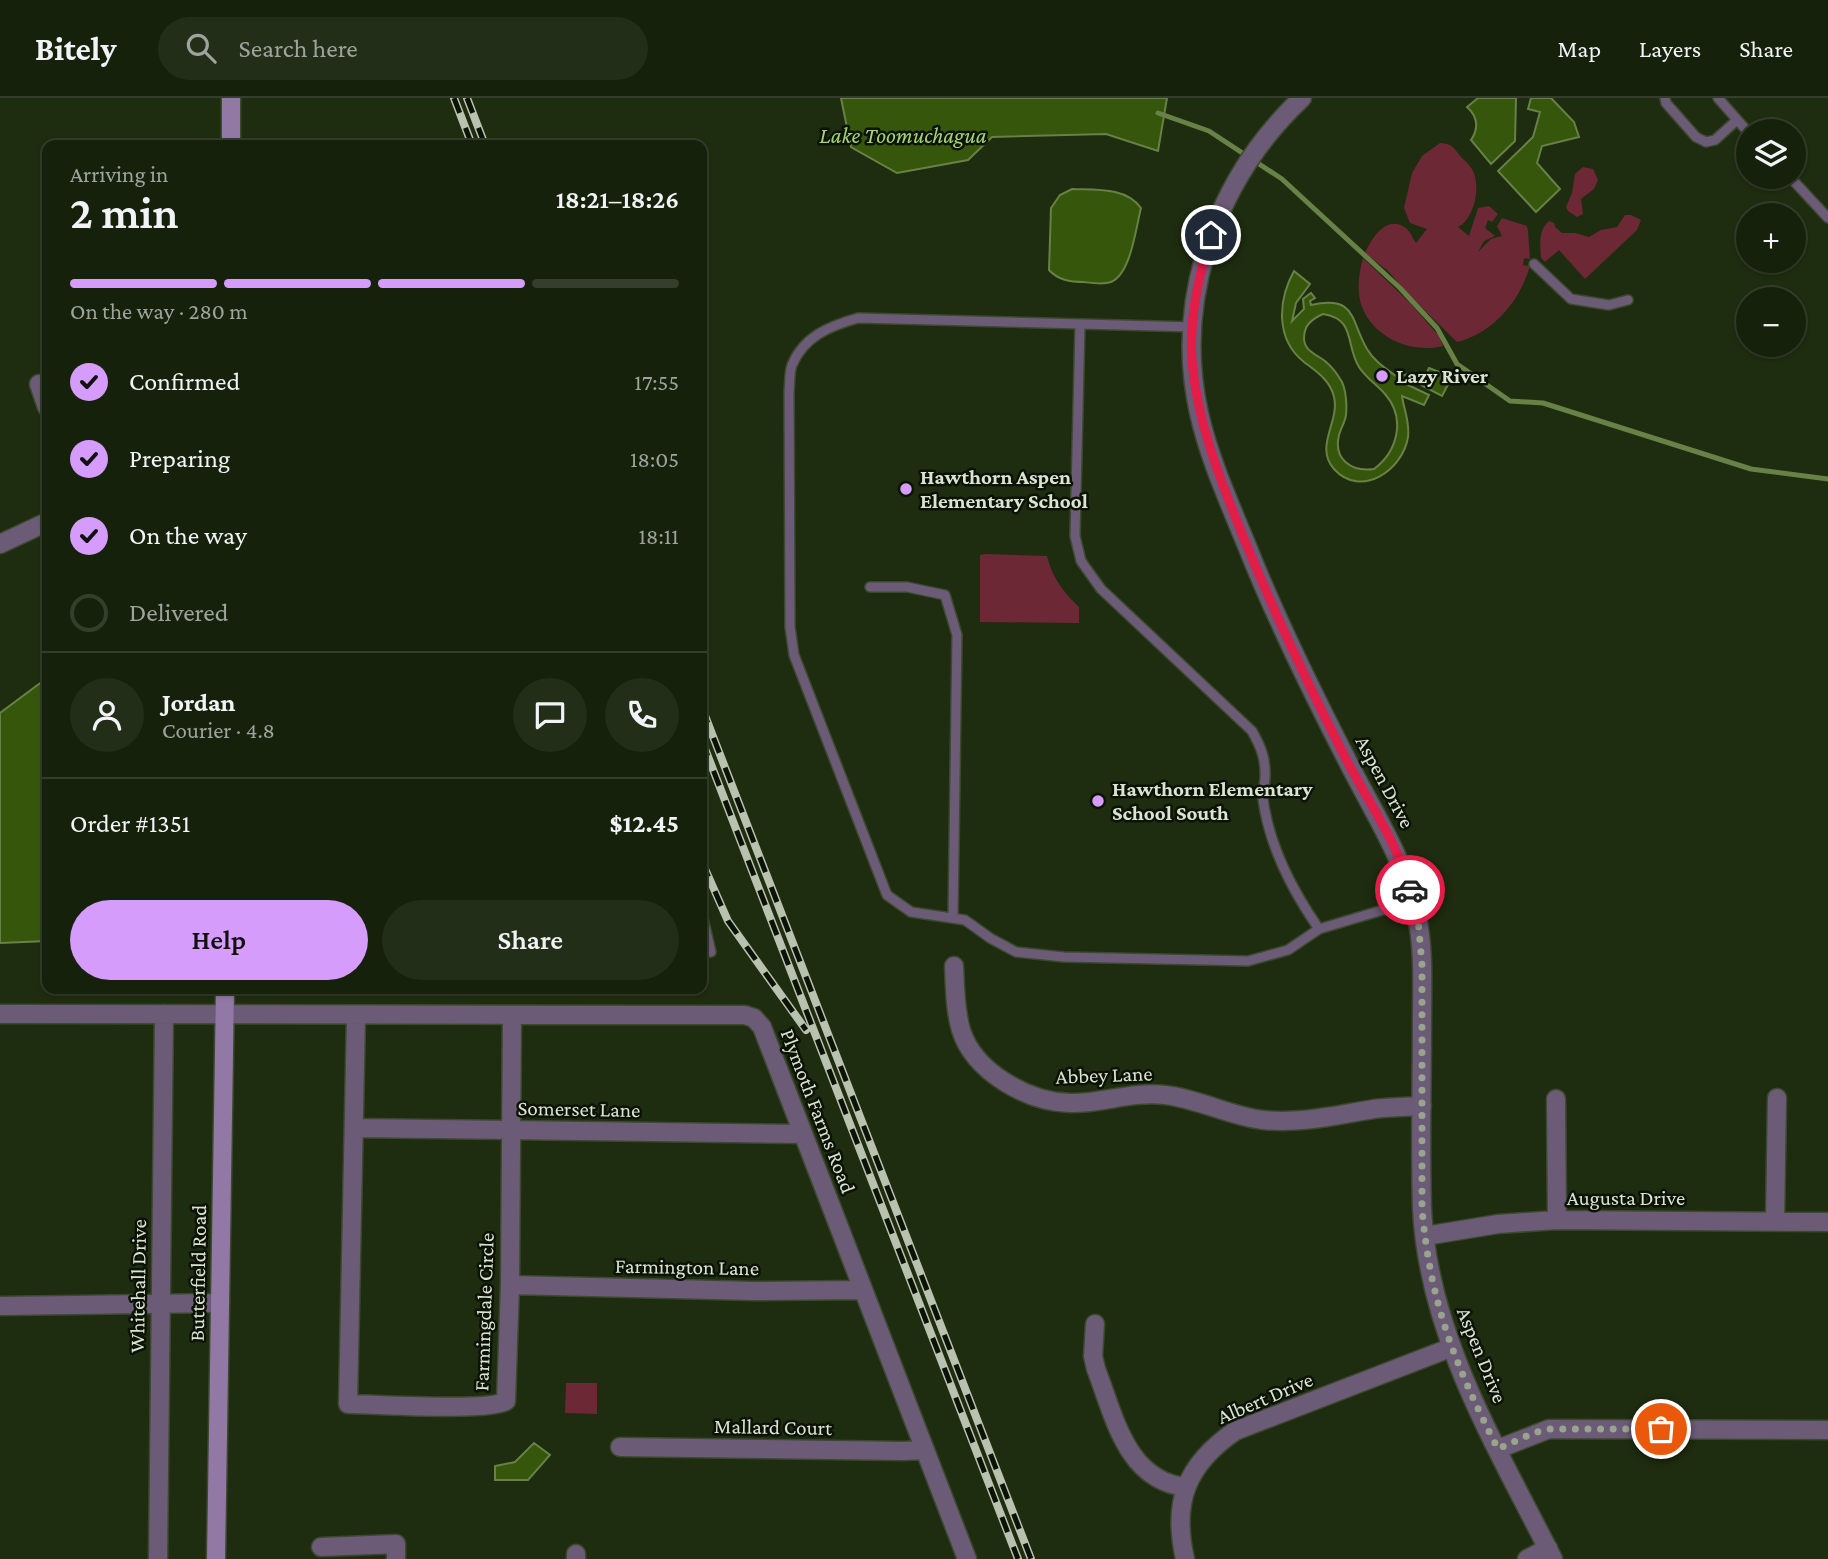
<!DOCTYPE html>
<meta charset="utf-8">
<style>
body{margin:0;font-family:"Crimson Pro",serif;background:#232e19;color:#f1f3f6;height:100vh;display:flex;flex-direction:column;font-size:26px;white-space:nowrap}
*{box-sizing:border-box;margin:0}
p{font-size:23px;color:#9ea39d}
.icon{flex:none;width:38px;height:38px;fill:none;stroke:currentColor;stroke-width:2;stroke-linecap:round;stroke-linejoin:round}
.map{position:relative;flex:1;overflow:hidden}
.side{position:absolute;left:42px;top:42px;width:665px;height:854px;display:flex;flex-direction:column;background:#16210b;border-radius:14px;box-shadow:0 2px 5px #0004,0 0 0 2px #353e2c}
.side>*{flex:none}
.buttons{position:absolute;left:1736px;top:21px;display:grid;gap:14px}
.buttons a{display:grid;place-items:center;width:70px;height:70px;border-radius:50%;background:#16210b;box-shadow:0 2px 5px #0004,0 0 0 2px #353e2c;font-size:35px}
.pin{position:absolute;display:grid;place-items:center;width:60px;height:60px;color:#fff;margin:-30px;border:4px solid #fff;border-radius:50%;box-shadow:0 2px 7px #0007}
.courier{position:absolute;display:grid;place-items:center;width:70px;height:70px;margin:-35px;border:5px solid #e11d48;border-radius:50%;background:#fff;color:#222;box-shadow:0 2px 9px #0007}
.head em{font-style:normal;font-weight:600}
.head div{display:flex;flex-direction:column-reverse}
.head{display:flex;align-items:center;justify-content:space-between;height:119px;padding:0 28px}
h1{font-size:46px;font-weight:600;line-height:52px}
.bar{display:grid;grid-template-columns:repeat(4,1fr);gap:10px 7px;align-content:center;height:84px;padding:0 28px}
.bar i{height:9px;border-radius:5px;background:#353e2c}
.bar .current{background:#d59cfb}
.bar p{grid-column:span 4}
.line{display:flex;align-items:center;gap:18px;padding:0 28px;border-top:2px solid #353e2c}
.line div{flex:1}
.round{display:grid;place-items:center;flex:none;width:74px;height:74px;border-radius:37px;background:#232e19}
ol{padding:0 28px;list-style:none}
li{display:flex;align-items:center;gap:21px;height:77px}
li p{margin-inline-start:auto}
li .icon{padding:7px;border-radius:50%;background:#d59cfb;color:#111;stroke-width:4}
li:last-child{color:#9ea39d}
li i{width:38px;height:38px;border:4px solid #353e2c;border-radius:50%}
.action{display:flex;gap:14px;margin-top:auto;padding:14px 28px}
.action a{flex:1;height:80px;border-radius:42px;background:#d59cfb;color:#111;font-size:28px;font-weight:600;line-height:80px;text-align:center}
.action a+a{background:#232e19;color:#f1f3f6}
header{display:flex;align-items:center;gap:42px;box-sizing:border-box;height:98px;padding:0 35px;background:#16210b;border-bottom:2px solid #353e2c}
header strong{font-size:33px}
nav{display:flex;gap:38px;margin-inline-start:auto;font-size:24px}
.search{width:490px;height:63px;background:#232e19;display:flex;align-items:center;gap:18px;box-sizing:border-box;padding:0 24px;border-radius:38px;color:#9ea39d;font-size:26px}
.map>svg:first-child{display:block}
.green{fill:#6c2835}
.water{fill:#36560b;stroke:#678147;stroke-width:2;fill-rule:evenodd}
.lines{fill:none;stroke-linecap:round;stroke-linejoin:round}
.stream{stroke:#678147;stroke-width:5}
.service-casing{stroke:#3c492e;stroke-width:12}
.minor-casing{stroke:#3c492e;stroke-width:21}
.tertiary-casing{stroke:#3c492e;stroke-width:21}
.secondary-casing{stroke:#3c492e;stroke-width:21}
.service{stroke:#6b5b77;stroke-width:9}
.minor{stroke:#6b5b77;stroke-width:18}
.tertiary{stroke:#6b5b77;stroke-width:18}
.secondary{stroke:#9278a4;stroke-width:18}
.rail-casing{stroke:#b8c2ae;stroke-width:8}
.rail{stroke:#0c1206;stroke-width:5;stroke-dasharray:16;stroke-linecap:butt}
.done{stroke:#98a48e;stroke-width:7;stroke-dasharray:0 12.6}
.route{stroke:#e11d48;stroke-width:9}
.poi-dot{fill:#d59cfb;stroke:#0c1206;stroke-width:2.5}
.labels{text-anchor:middle;dominant-baseline:central;stroke-width:5;stroke-linejoin:round;paint-order:stroke}
.poi-label{font-size:21px;font-weight:bold;fill:#dae4d2;stroke:#0c1206;text-anchor:start}
.street-label{font-size:21px;fill:#dae4d2;stroke:#0c1206}
.water-label{font-size:23px;font-style:italic;fill:#a3d474;stroke:#0c1206}
</style>
<header>
<strong>Bitely</strong>
<div class="search"><svg class="icon" aria-label="search" viewBox="0 0 24 24"><circle cx="10" cy="10" r="6"/><path d="M15 15l6 6"/></svg>Search here</div>
<nav><a>Map</a><a>Layers</a><a>Share</a></nav>
</header>
<div class="map">
<svg width="1828" height="1461" viewBox="0 0 1828 1461">
<rect width="100%" height="100%" fill="#1e2c0f"/>
<path class="green" d="M1440,45C1454,46 1454,51 1462,60C1466,64 1471,68 1473,73C1481,90 1474,121 1458,129L1469,138L1478,110L1489,108L1498,116L1492,124L1488,122L1485,130L1495,138L1484,143L1478,154L1491,141L1502,138L1497,128L1502,120L1527,128L1528,133L1530,161L1524,160L1523,167L1530,168C1520,203 1493,235 1457,244L1409,197L1388,173L1365,155C1372,140 1387,115 1407,131C1411,135 1413,141 1416,145L1427,131L1410,125L1404,110L1412,75L1422,58Z
M1583,69L1593,71L1598,82L1594,91L1581,101L1583,116L1577,119L1568,113L1566,109L1572,95L1575,76Z
M1625,117H1631L1641,122L1637,132L1585,181L1559,152L1545,164L1541,160C1540,146 1538,133 1549,123L1554,125L1555,129L1562,135H1575L1589,139L1601,132L1617,129Z
M1363,160L1410,205L1439,238L1443,248C1412,256 1374,240 1362,209C1356,193 1359,175 1363,160Z
M985,456L1047,458C1052,479 1063,494 1079,509V525L980,524V457Z
M566,1285H597V1316L565,1315Z"/>
<path class="water" d="M841,0H1167L1158,53L1106,36L992,39L968,62L897,75L851,49Z
M1478,0H1516L1515,43L1491,66L1471,42C1479,30 1478,19 1467,9Z
M1531,0H1551L1574,24L1579,39L1542,48L1537,65L1560,91L1536,114L1498,73L1533,39L1540,14L1528,11Z
M1072,91C1096,92 1126,89 1141,110C1136,129 1131,176 1111,184C1103,187 1092,185 1084,184C1070,184 1058,182 1049,172L1051,110L1060,97Z
M1294,173L1310,186L1296,205L1292,223L1304,211L1303,201L1311,195L1315,200L1310,203L1311,207C1357,197 1350,222 1367,251C1374,263 1385,270 1396,278L1410,276L1412,281L1406,284V286L1429,297L1424,307L1402,298C1404,312 1410,324 1408,339C1403,372 1361,401 1334,371C1314,348 1340,324 1334,299C1330,282 1317,274 1304,264C1275,241 1278,202 1294,173ZM1323,216C1356,221 1345,246 1359,269C1366,280 1376,286 1385,296C1406,320 1398,353 1374,371C1352,374 1333,362 1339,337C1341,330 1345,324 1346,317C1347,307 1346,293 1342,284C1338,277 1331,268 1325,263C1316,256 1304,253 1304,240C1304,227 1312,221 1323,216Z
M1429,270L1452,279L1442,298L1421,287Z
M47,580V843L0,845V615Z
M534,1345L550,1357L528,1382H495V1368L515,1364Z"/>
<g class="lines">
<path class="stream" d="M1158,15L1209,33L1282,81L1400,190L1437,230L1457,266L1510,303L1543,305L1751,371L1828,381"/>
<g class="service-casing">
<path id="service" d="M1665,0L1666,5L1696,39L1706,44L1715,42L1737,22
M1718,0L1748,34
M1790,79L1828,120
M1534,166L1571,201L1609,207L1628,202
M1080,226L1075,438L1081,463L1101,491L1252,633C1261,649 1266,661 1265,680C1265,687 1262,694 1263,701C1269,748 1292,792 1319,831
M1194,229L858,220C830,228 804,238 792,267C789,275 790,286 789,294L790,529L794,557L887,797L911,814L965,822L990,840L1016,854L1064,859L1248,863L1288,852L1319,831L1413,803
M870,489H907L945,497L957,537L953,820
M702,816L711,854H702"/>
</g>
<g class="minor-casing">
<path id="minor" d="M39,286L47,309
M0,446L47,424
M954,868C955,889 955,912 961,932C974,974 1028,1004 1070,1005C1102,1006 1132,993 1165,997C1199,1001 1230,1018 1263,1022C1301,1026 1337,1017 1374,1011C1390,1009 1406,1009 1422,1008
M0,916L745,917L754,920L762,929L967,1461
M356,918L348,1306C375,1306 489,1314 506,1303L510,1187L512,917
M1556,1001L1557,1122
M354,1030L803,1036
M1775,1123L1777,1000
M1425,1138L1498,1126L1557,1122L1828,1124
M510,1187L754,1193L863,1192
M0,1208L220,1205
M1095,1226L1093,1258L1096,1271C1114,1317 1126,1383 1186,1389
M620,1349L903,1353L925,1352
M1498,1351L1549,1331L1828,1332
M321,1449L396,1446V1461
M158,1461L164,916
M576,1461V1456
M1185,1461C1172,1404 1186,1367 1235,1333L1450,1250
M1527,1461L1548,1450"/>
</g>
<g class="tertiary-casing">
<path id="tertiary" d="M1302,0C1218,79 1173,199 1199,315C1209,360 1229,404 1247,448C1276,521 1311,592 1347,662C1373,714 1405,761 1417,819C1424,852 1422,887 1422,921C1422,984 1420,1047 1422,1110C1428,1238 1497,1349 1553,1461"/>
</g>
<g class="secondary-casing">
<path id="secondary" d="M231,47V0
M216,1461L225,891"/>
</g>
<use href="#service" class="service"/>
<use href="#minor" class="minor"/>
<use href="#tertiary" class="tertiary"/>
<use href="#secondary" class="secondary"/>
<g class="rail-casing">
<path id="rail" d="M454,0L472,47
M467,0L485,47
M702,610L1031,1461
M702,643L1018,1461
M702,764L728,823L806,932"/>
</g>
<use href="#rail" class="rail"/>
</g>
<g class="lines">
<path class="done" d="M1410,792L1418,821L1422,866V1110C1430,1205 1455,1267 1498,1351L1533,1335L1549,1331H1661"/>
<path class="route" d="M1211,137C1199,177 1189,220 1192,263C1197,322 1218,376 1240,431C1272,510 1308,587 1347,663C1369,705 1398,745 1410,792"/>
</g>
<g class="poi-dot">
<circle cx="1382" cy="278" r="7"/>
<circle cx="906" cy="391" r="7"/>
<circle cx="1098" cy="703" r="7"/>
</g>
<g class="labels">
<g class="poi-label">
<text x="1396" y="278">Lazy River</text>
<text x="920" y="379">Hawthorn Aspen<tspan x="920" dy="24">Elementary School</tspan></text>
<text x="1112" y="691">Hawthorn Elementary<tspan x="1112" dy="24">School South</tspan></text>
</g>
<g class="street-label">
<text transform="translate(1385 684) rotate(62)">Aspen Drive</text>
<text transform="translate(1104 977) rotate(-2)">Abbey Lane</text>
<text transform="translate(579 1011) rotate(1)">Somerset Lane</text>
<text transform="translate(818 1013) rotate(69)">Plymoth Farms Road</text>
<text x="1626" y="1100">Augusta Drive</text>
<text transform="translate(687 1169) rotate(1)">Farmington Lane</text>
<text transform="translate(198 1175) rotate(-89)">Butterfield Road</text>
<text transform="translate(138 1188) rotate(-89)">Whitehall Drive</text>
<text transform="translate(484 1214) rotate(-88)">Farmingdale Circle</text>
<text transform="translate(1482 1257) rotate(68)">Aspen Drive</text>
<text transform="translate(1265 1300) rotate(-23)">Albert Drive</text>
<text transform="translate(773 1329) rotate(1)">Mallard Court</text>
</g>
<g class="water-label">
<text x="903" y="37">Lake Toomuchagua</text>
</g>
</g>
</svg>
<div class="buttons">
<a><svg class="icon" aria-label="layers" viewBox="0 0 24 24"><path d="M12 4l9 5-9 5-9-5zM3 14l9 5 9-5"/></svg></a>
<a>+</a>
<a>−</a>
</div>
<div class="pin" style="left:1661px;top:1331px;background:#ea580c"><svg class="icon" aria-label="bag" viewBox="0 0 24 24"><path d="M5 8h14l-1 12H6zM9 8a3 3 0 0 1 6 0"/></svg></div>
<div class="pin" style="left:1211px;top:137px;background:#1f2937"><svg class="icon" aria-label="home" viewBox="0 0 24 24"><path d="M3 11l9-7 9 7M6 9v11h12V9"/></svg></div>
<div class="courier" style="left:1410px;top:792px"><svg class="icon" aria-label="car" viewBox="0 0 24 24"><path d="M5 17H2v-5l4-1 3-4h7l3 4 3 1v5h-3M9 17h6M6 11h13"/><circle cx="7" cy="17" r="2"/><circle cx="17" cy="17" r="2"/></svg></div>
<section class="side">
<div class="head"><div><h1>2 min</h1><p>Arriving in</p></div><em>18:21–18:26</em></div>
<div class="bar"><i class="current"></i><i class="current"></i><i class="current"></i><i></i><p>On the way · 280 m</p></div>
<ol>
<li><svg class="icon" aria-label="check" viewBox="0 0 24 24"><path d="M5 12l5 5 9-10"/></svg>Confirmed<p>17:55</p></li>
<li><svg class="icon" aria-label="check" viewBox="0 0 24 24"><path d="M5 12l5 5 9-10"/></svg>Preparing<p>18:05</p></li>
<li><svg class="icon" aria-label="check" viewBox="0 0 24 24"><path d="M5 12l5 5 9-10"/></svg>On the way<p>18:11</p></li>
<li><i></i>Delivered</li>
</ol>
<div class="line" style="height:126px"><a class="round"><svg class="icon" aria-label="person" viewBox="0 0 24 24"><circle cx="12" cy="8" r="4"/><path d="M4 21q1-7 8-7t8 7"/></svg></a><div><b>Jordan</b><p>Courier · 4.8</p></div><a class="round"><svg class="icon" aria-label="chat" viewBox="0 0 24 24"><path d="M4 5h16v11H9l-5 4z"/></svg></a><a class="round"><svg class="icon" aria-label="phone" viewBox="0 0 24 24"><path d="M5 4h4l2 5-3 2q2 4 5 5l2-3 5 2v4C11 20 4 13 5 4z"/></svg></a></div>
<div class="line" style="height:91px"><div>Order #1351</div><b>$12.45</b></div>
<div class="action"><a>Help</a><a>Share</a></div>
</section>
</div>
